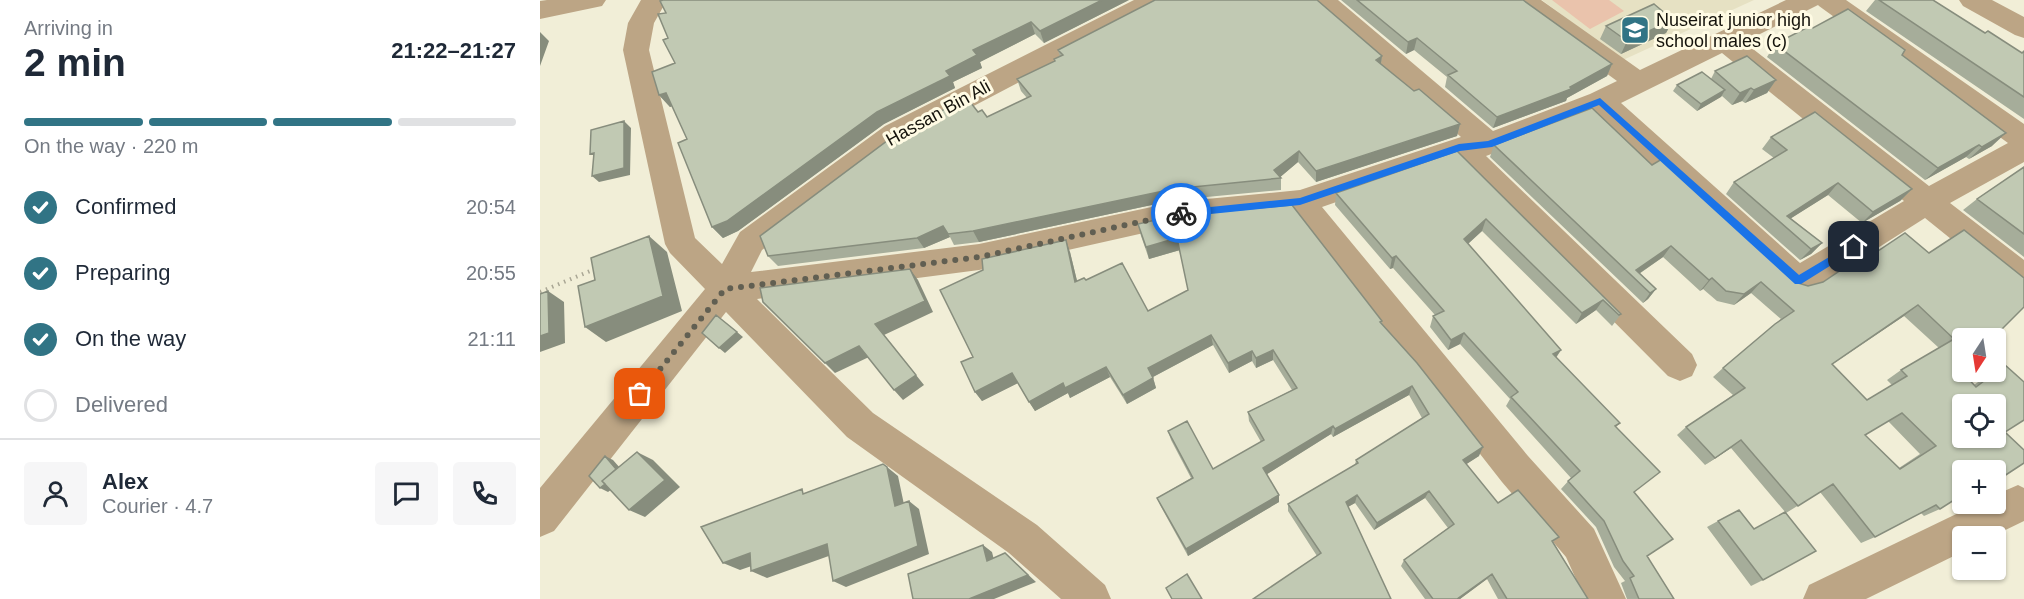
<!DOCTYPE html>
<meta charset="utf-8">
<style>
body{margin:0;font-family:Helvetica,sans-serif;background:#f6f6f7;color:#1f2937;height:100vh;display:flex;flex-direction:column;font-size:22px;white-space:nowrap}
*{box-sizing:border-box;margin:0}
p{font-size:20px;color:#747a83}
.icon{flex:none;width:33px;height:33px;fill:none;stroke:currentColor;stroke-width:2;stroke-linecap:round;stroke-linejoin:round}
.map{position:relative;flex:1;overflow:hidden}
.panel{display:flex;flex-direction:column;background:#fff;width:540px}
.panel>*{flex:none}
.needle{width:39px;rotate:192deg}
.buttons{position:absolute;left:1412px;top:328px;display:grid;gap:12px}
.buttons a{display:grid;place-items:center;width:54px;height:54px;border-radius:6px;background:#fff;box-shadow:0 2px 4px #0004;font-size:30px}
.pin{position:absolute;display:grid;place-items:center;width:51px;height:51px;color:#fff;margin:-26px;border-radius:12px;box-shadow:0 3px 9px #0006}
.courier{position:absolute;display:grid;place-items:center;width:60px;height:60px;margin:-30px;border:4px solid #1a73e8;border-radius:50%;background:#fff;color:#222;box-shadow:0 2px 8px #0007}
.summary em{font-style:normal;font-weight:800}
.summary div{display:flex;flex-direction:column-reverse}
.summary{display:flex;align-items:center;justify-content:space-between;height:102px;padding:0 24px}
h1{font-size:39px;font-weight:800;line-height:45px}
.bar{display:grid;grid-template-columns:repeat(4,1fr);gap:9px 6px;align-content:center;height:72px;padding:0 24px}
.bar i{height:8px;border-radius:4px;background:#e0e1e3}
.bar .selected{background:#317485}
.bar p{grid-column:span 4}
.line{display:flex;align-items:center;gap:15px;padding:0 24px;border-top:2px solid #e0e1e3}
.line div{flex:1}
.round{display:grid;place-items:center;flex:none;width:63px;height:63px;border-radius:6px;background:#f6f6f7}
ol{padding:0 24px;list-style:none}
li{display:flex;align-items:center;gap:18px;height:66px}
li p{margin-inline-start:auto}
li .icon{padding:6px;border-radius:50%;background:#317485;color:#fff;stroke-width:4}
li:last-child{color:#747a83}
li i{width:33px;height:33px;border:3px solid #e0e1e3;border-radius:50%}
main{display:flex;flex:1;min-height:0}
.map>svg:first-child{display:block}
.built{fill:#e6e1c3}
.green{fill:#eac3ac}
.lines{fill:none;stroke-linecap:round;stroke-linejoin:round}
.path{stroke:#a9a694;stroke-width:4;stroke-dasharray:1.5 5;stroke-linecap:butt}
.minor{fill:#bca585;fill-rule:evenodd}
.wall{fill:#a6ad9a;fill-rule:evenodd}
.shaded-wall{fill:#878d7d}
.building{fill:#c1c9b3;stroke:#878d7d;stroke-width:1.5;fill-rule:evenodd}
.route{fill:#1a73e8}
.done{stroke:#615f52;stroke-width:6;stroke-dasharray:0 10.8}
.labels{text-anchor:middle;dominant-baseline:central;stroke-width:6;stroke-linejoin:round;paint-order:stroke}
.poi-label{font-size:18px;fill:#14120b;stroke:#fffbe4;text-anchor:start}
.street-label{font-size:18px;fill:#14120b;stroke:#fffbe4}
</style>
<main>
<section class="panel">
<div class="summary"><div><h1>2 min</h1><p>Arriving in</p></div><em>21:22–21:27</em></div>
<div class="bar"><i class="selected"></i><i class="selected"></i><i class="selected"></i><i></i><p>On the way · 220 m</p></div>
<ol>
<li><svg class="icon" aria-label="check" viewBox="0 0 24 24"><path d="M5 12l5 5 9-10"/></svg>Confirmed<p>20:54</p></li>
<li><svg class="icon" aria-label="check" viewBox="0 0 24 24"><path d="M5 12l5 5 9-10"/></svg>Preparing<p>20:55</p></li>
<li><svg class="icon" aria-label="check" viewBox="0 0 24 24"><path d="M5 12l5 5 9-10"/></svg>On the way<p>21:11</p></li>
<li><i></i>Delivered</li>
</ol>
<div class="line" style="height:108px"><a class="round"><svg class="icon" aria-label="person" viewBox="0 0 24 24"><circle cx="12" cy="8" r="4"/><path d="M4 21q1-7 8-7t8 7"/></svg></a><div><b>Alex</b><p>Courier · 4.7</p></div><a class="round"><svg class="icon" aria-label="chat" viewBox="0 0 24 24"><path d="M4 5h16v11H9l-5 4z"/></svg></a><a class="round"><svg class="icon" aria-label="phone" viewBox="0 0 24 24"><path d="M5 4h4l2 5-3 2q2 4 5 5l2-3 5 2v4C11 20 4 13 5 4z"/></svg></a></div>
</section>
<div class="map">
<svg width="1484" height="599" viewBox="0 0 1484 599">
<rect width="100%" height="100%" fill="#f1eed7"/>
<path class="built" d="M1002,0H1214L1083,60Z"/>
<path class="green" d="M1012,0H1069L1084,11L1050,29Z"/>
<g class="lines">
<path class="path" d="M0,292L55,269"/>
<path class="minor" d="M7,0H66L62,6L0,19V1Z
M101,0H127L114,23L109,50L155,238L182,264L200,232L345,126L594,0H628L624,6L365,142L222,250L211,272L439,244L635,202L760,190L921,137L773,6L769,0H798L953,131L1050,94L1077,81L974,6L970,0H1001L1100,70L1246,0H1306L1484,124V162L1410,203L1484,260V293L1473,289L1385,218L1270,291L1258,295L1246,291L1056,114L946,156L1152,354L1157,365L1152,376L1140,381L1128,376L914,161L782,207L988,456L1054,529L1086,599H1045L1026,557L962,482L753,215L635,226L439,270L217,299L333,413L497,525L565,585L571,599H521L469,553L307,437L186,312L14,531L0,537V488L165,289L130,253L125,244L83,50L88,23ZM1278,5L1279,6L1468,143L1389,186L1204,42ZM1182,53L1364,201L1260,263L1081,103Z
M1419,0H1452L1484,17V38L1475,35L1423,6Z
M1478,485L1484,488V521L1451,537H1422V552L1326,599H1263L1269,585L1437,504H1455V495Z"/>
</g>
<path class="wall" d="M589,0L504,43L495,34L440,62L442,68L413,82L415,88L344,124L198,231L183,238L172,227L147,139L132,106L130,107L119,95Z
M801,0H983L1072,64L1067,76L1027,98L1026,101L953,128L905,87L907,77L874,50L866,54Z
M1335,0H1393L1445,33L1482,53L1484,51V119L1326,11Z
M1133,20L1126,33L1081,54L1060,39L1066,26Z
M1273,28L1362,55L1452,146L1429,159L1426,157L1385,180L1227,57L1235,44Z
M518,50L842,56L841,64L874,91L920,124L917,136L776,182L758,162L740,177L741,178V190L635,200L439,242L414,245L410,237L384,248L238,266L228,256L438,112L447,117L487,98L481,91L477,79L514,61V59L520,57Z
M1175,71L1236,80L1227,93L1205,103L1202,101L1192,105L1182,96L1157,111L1133,91L1137,85L1171,79Z
M1231,137L1372,189L1360,201L1322,223L1288,195L1251,218L1282,243L1271,254L1260,260L1186,194L1194,182L1234,158L1222,149Z
M954,145L1112,165L1255,282L1268,286L1283,282L1314,267L1389,253L1424,230L1421,371L1434,385L1449,374L1452,372H1455V370L1465,365V432L1455,471L1400,509L1384,516L1381,513L1335,537L1321,543L1280,492L1246,513L1191,448L1165,465L1137,435L1146,427L1193,395L1173,377L1183,368L1241,319L1211,293L1194,305L1177,301L1163,289L1160,291L1123,257L1099,274L1116,289L1108,299L1103,303L950,157ZM1364,316L1399,348L1361,370L1347,380L1352,385L1327,400L1292,365ZM1348,421L1380,454L1359,468L1325,435Z
M917,151L1081,314L1072,326L1056,310L1036,324L942,231L928,244L1021,350L1016,358L1080,423L1076,427L1095,492L1107,556L1134,599H1087L1081,583L1085,581L1074,567L1056,527L1021,489L1031,478L966,406L970,399L920,344L908,350L890,327L893,316L895,315L853,268L850,269L795,205L796,193Z
M1484,167V257L1423,210L1437,199Z
M598,224L842,321V323L939,456L926,464L958,503L1019,537L1013,542L1048,599H958L947,579L920,599H885L861,566L864,560L908,528L885,498L834,530L815,503L808,507L851,599L777,556L748,511V504L815,465L816,460L882,418L869,395L793,437L791,434L727,474L739,502L648,556L620,505L617,498L651,478L631,440L628,431L673,469L721,442L709,421L708,412L752,390L733,360L716,368L712,361L689,373L673,345L613,377L616,388L587,404L570,377L530,398L528,393L495,411L478,383L442,401L435,392L433,357L530,252L537,281L546,280L608,311L648,290L640,250L609,259L601,236Z
M1178,521L1223,580L1211,586L1167,527Z"/>
<path class="shaded-wall" d="M562,0H589L504,43L500,31Z
M1133,20L1126,33L1081,54L1087,41Z
M491,22L495,34L440,62L442,68L413,82L415,88L344,124L198,231L183,238L172,227L337,112L406,71L433,50Z
M0,32L9,41L0,66Z
M877,38L874,50L866,54L868,42Z
M842,56L840,69L836,60Z
M1072,64L1067,76L1027,98L1026,101L953,128L957,117L1030,87Z
M1236,80L1227,93L1205,103L1214,90Z
M1211,88L1202,101L1192,105L1200,93Z
M1185,90L1181,97L1157,111L1161,104Z
M126,93L136,105L130,107L119,95Z
M84,121L91,128L90,175L59,182L52,176Z
M920,124L917,136L776,182V171Z
M1466,133L1452,146L1429,159L1442,147Z
M1439,145L1426,157L1385,180L1398,168Z
M759,151L758,162L738,179L734,170Z
M1298,183L1288,195L1242,224L1247,216Z
M633,189L635,200L439,242L433,231Z
M1372,189L1360,201L1322,223L1333,212Z
M946,219L942,231L920,251L924,239Z
M403,226L410,237L384,248L377,238Z
M109,236L127,252L142,311L66,342L45,327Z
M637,238L640,250L609,259L606,247Z
M526,240L530,252L540,293L535,282Z
M1282,243L1271,254L1260,260L1271,249Z
M1131,246L1123,257L1094,277L1096,270Z
M856,256L853,268L850,269L852,258Z
M370,269L378,280L393,312L344,335L384,385L363,400L354,390L335,324Z
M1172,278L1163,289L1160,291L1169,280Z
M1221,282L1211,293L1194,305L1204,294Z
M1116,289L1108,299L1103,303L1110,293Z
M8,291L24,302L25,343L0,352V336Z
M1063,300L1056,310L1036,324L1042,313Z
M1378,305L1364,316L1279,373L1292,364Z
M197,332L203,337L185,353L179,348Z
M924,333L920,344L908,350L911,340Z
M671,335L673,345L611,378L608,368Z
M319,346L329,357L295,373L285,363Z
M733,350V360L716,368V358Z
M1021,350L1014,360L1013,354Z
M712,351V361L689,373L688,363Z
M566,367L570,377L530,398L528,393L495,411L489,402L523,383Z
M472,373L478,383L442,401L435,392Z
M613,378L616,388L587,404L583,395Z
M872,386L869,395L793,437L795,429Z
M793,426L791,434L724,476L723,468Z
M1201,440L1191,448L1165,465L1175,458Z
M943,447L939,456L919,469L923,460Z
M97,452L113,460L140,487L105,517L89,510Z
M65,456L73,460L88,477L68,492L60,488Z
M347,467L358,476L366,514L355,506Z
M889,491L885,498L834,530L837,523Z
M739,495V502L648,556L646,549Z
M817,495L815,503L804,509L806,502Z
M369,501L379,509L389,554L306,587L293,581Z
M287,544L300,552L227,578L211,571Z
M443,545L452,552L456,568L447,561Z
M210,553L226,561L200,570L183,563Z
M465,553L496,582L454,599H429Z
M952,574L947,579L920,599H917Z"/>
<path class="building" d="M123,0H562L500,31L491,22L433,50L437,55L406,71L410,76L337,112L187,221L172,227L138,143L147,139L126,93L119,95L112,72L135,63L123,40L128,38L118,14L126,13L120,1Z
M615,0H777L842,56L836,60L874,91L879,89L920,124L776,171L759,151L734,170L741,178L633,189L433,231L408,234L403,226L377,238L228,256L220,236L359,132L427,98L438,112L442,110L447,117L491,96L477,79L515,61L514,59L523,55L518,50Z
M817,0H983L1072,64L1030,87L1031,89L957,117L908,75L917,71L877,38L868,42Z
M1339,0H1393L1445,33L1448,31L1482,53L1484,51V97Z
M1114,4L1133,20L1087,41L1066,26Z
M1308,9L1365,50L1362,55L1466,133L1442,147L1439,145L1398,168L1235,44L1270,26L1273,28Z
M1207,56L1236,80L1214,90L1211,88L1200,93L1175,71Z
M1162,72L1185,90L1161,104L1137,85Z
M1052,108L1112,165L1122,159L1255,282L1268,286L1283,282L1310,264L1314,267L1365,233L1389,253L1424,230L1484,278V307L1452,339H1422V370L1421,371L1436,387L1465,365L1484,382V420L1465,432L1484,450V463L1455,482V471H1422V495L1400,509L1396,505L1335,537L1293,484L1258,506L1201,440L1175,458L1146,427L1205,388L1183,368L1235,324L1254,311L1221,282L1204,294L1186,291L1172,278L1169,280L1131,246L1096,270L1116,289L1110,293L954,145ZM1378,305L1414,339L1361,370L1367,376L1327,400L1292,364ZM1422,405H1455V438H1422ZM1362,413L1396,446L1360,469L1325,435Z
M1275,112L1372,189L1333,212L1298,183L1247,216L1282,243L1271,249L1194,182L1247,150L1231,137Z
M84,121V168L52,176L54,153L50,154L51,130Z
M917,151L1081,314L1079,315L1063,300L1042,313L946,219L924,239L1021,350L1013,354L1080,423L1075,426L1120,472L1094,492L1133,539L1107,556L1134,599H1099L1090,578L1094,576L1083,561L1064,521L1028,481L1040,471L971,397L978,392L924,333L911,340L893,316L904,311L856,256L852,258L796,193Z
M1484,167V234L1437,199Z
M752,205L842,321L840,322L877,363L943,447L923,460L958,503L978,490L1019,537L1012,541L1048,599H967L952,574L917,599H893L864,560L914,524L889,491L837,523L817,495L806,502L851,599H713L781,553L748,504L818,463L816,460L889,414L872,386L795,429L793,426L723,468L739,495L646,549L617,498L653,478L628,431L647,421L673,469L724,440L708,412L757,388L733,350L716,358L712,351L688,363L671,335L608,368L613,378L583,395L566,367L525,388L523,383L489,402L472,373L435,392L421,362L433,357L400,290L443,270L442,259L526,240L535,282L544,278L546,280L582,263L608,311L648,290L637,238L606,247L598,224L633,216Z
M109,236L123,296L45,327L38,286L55,280L51,258Z
M370,269L385,301L335,324L376,375L354,390L319,346L285,363L223,302L220,288Z
M8,291L9,333L0,336V294Z
M176,315L197,332L179,348L162,333Z
M97,452L125,480L89,510L62,481Z
M65,456L76,469L62,481L65,484L60,488L49,476Z
M343,464L347,467L355,506L369,501L378,546L293,581L287,544L211,571L210,553L183,563L161,527L262,489L263,494Z
M1199,510L1214,529L1245,512L1276,551L1223,580L1178,521Z
M443,545L447,561L465,553L488,575L429,599H373L368,574Z
M647,574L662,599H632L626,588Z"/>
<path class="route" d="M1060,98L1259,275L1311,244H1317V249L1261,284H1255L1059,105L952,147L920,151L760,205L641,217L636,213L641,210L760,198L919,144L948,141Z"/>
<g class="lines">
<path class="done" d="M100,394L185,289L439,257L641,213"/>
</g>
<defs>
<g id="school-square" transform="scale(1.5)"><rect x="-9" y="-9" width="18" height="18" rx="4" fill="#317485" stroke="#fffbe4"/><path d="M0-5L7-2L0 1L-7-2ZM-4 1L0 2.5L4 1V4Q0 6-4 4Z" fill="#fff"/></g>
</defs>
<g fill-rule="evenodd">
<use href="#school-square" x="1095" y="30"/>
</g>
<g class="labels">
<g class="poi-label">
<text x="1116" y="20">Nuseirat junior high<tspan x="1116" dy="21">school males (c)</tspan></text>
</g>
<g class="street-label">
<text transform="translate(398 113) rotate(-29)">Hassan Bin Ali</text>
</g>
</g>
</svg>
<div class="buttons">
<a><svg class="needle" viewBox="-14 -14 28 28"><path d="M0-13l5 13h-10z" fill="#e53935"/><path d="M0 13l5-13h-10z" fill="#747a83"/></svg></a>
<a><svg class="icon" aria-label="locate" viewBox="0 0 24 24"><circle cx="12" cy="12" r="6"/><path d="M12 2v4M12 18v4M2 12h4M18 12h4"/></svg></a>
<a>+</a>
<a>−</a>
</div>
<div class="pin" style="left:100px;top:394px;background:#ea580c"><svg class="icon" aria-label="bag" viewBox="0 0 24 24"><path d="M5 8h14l-1 12H6zM9 8a3 3 0 0 1 6 0"/></svg></div>
<div class="pin" style="left:1314px;top:247px;background:#1f2937"><svg class="icon" aria-label="home" viewBox="0 0 24 24"><path d="M3 11l9-7 9 7M6 9v11h12V9"/></svg></div>
<div class="courier" style="left:641px;top:213px"><svg class="icon" aria-label="bike" viewBox="0 0 24 24"><circle cx="6" cy="16" r="4"/><circle cx="18" cy="16" r="4"/><path d="M6 16l4-8h5l3 8M10 8l3 8H6M13 5h3"/></svg></div>
</div>
</main>
